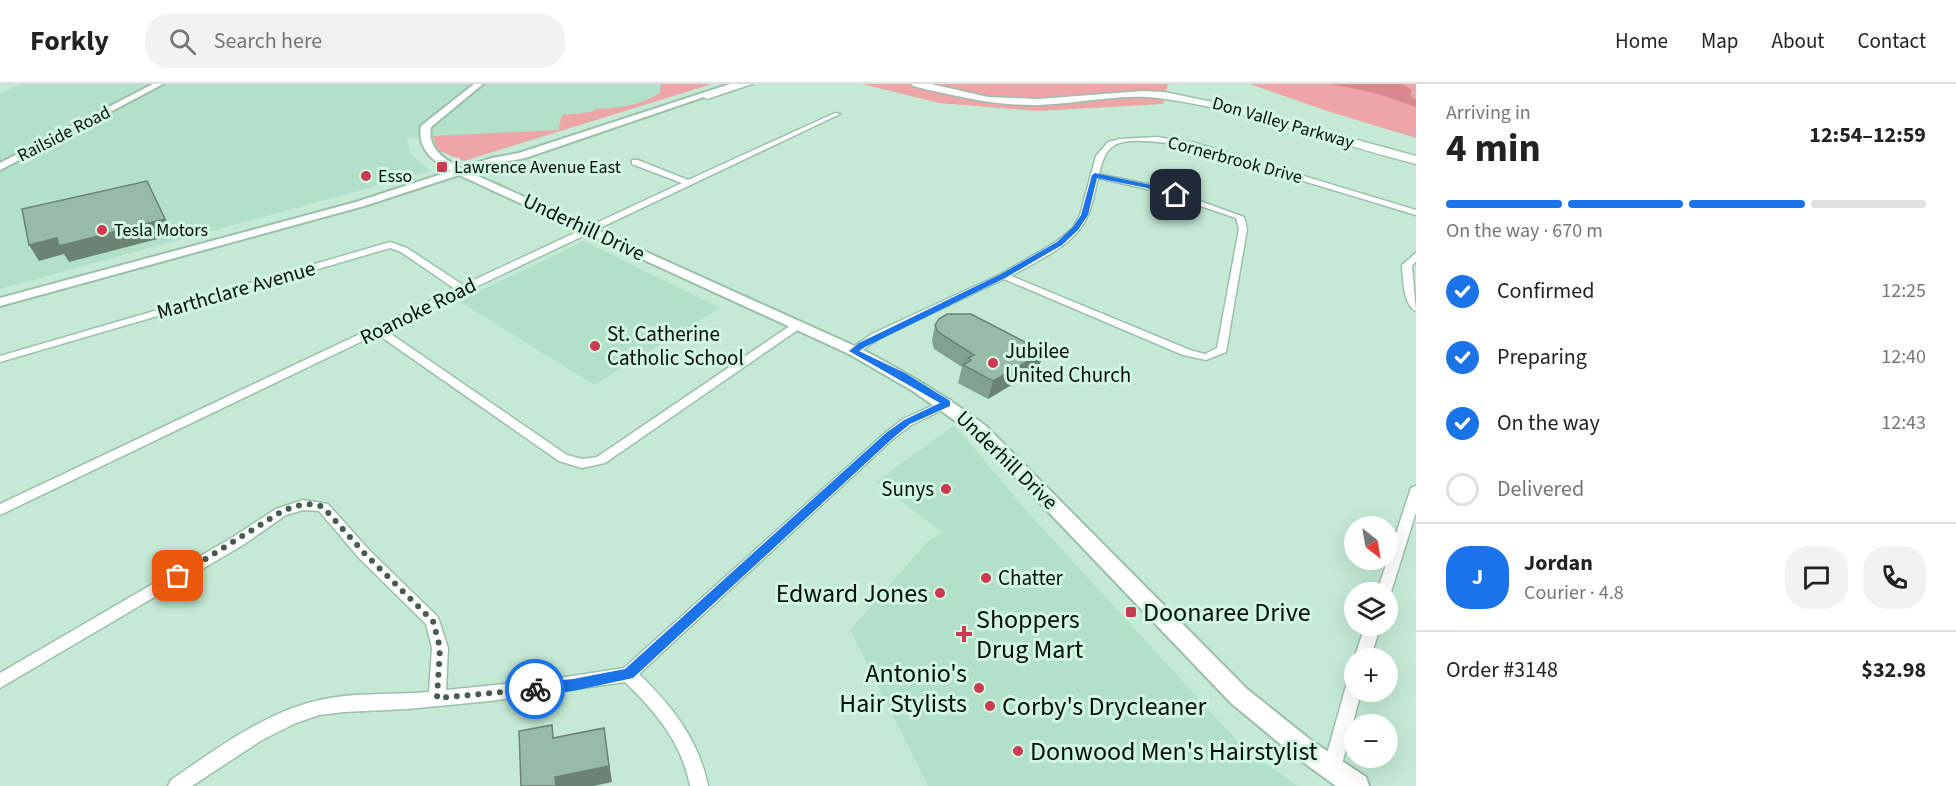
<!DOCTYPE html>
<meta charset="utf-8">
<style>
body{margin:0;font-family:"Source Sans 3",sans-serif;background:#f2f2f2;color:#222;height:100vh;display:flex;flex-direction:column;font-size:22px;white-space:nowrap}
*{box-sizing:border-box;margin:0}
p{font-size:20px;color:#767676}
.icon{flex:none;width:33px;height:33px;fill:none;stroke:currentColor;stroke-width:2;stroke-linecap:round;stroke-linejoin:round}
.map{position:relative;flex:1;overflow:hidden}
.drawer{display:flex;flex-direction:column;background:#fff;width:540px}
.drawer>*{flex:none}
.needle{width:39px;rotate:149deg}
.buttons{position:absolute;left:1344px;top:432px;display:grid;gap:12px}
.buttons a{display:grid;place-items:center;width:54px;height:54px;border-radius:50%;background:#fff;box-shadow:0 6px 24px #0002;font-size:30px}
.pin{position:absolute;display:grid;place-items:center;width:51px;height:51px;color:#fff;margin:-26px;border-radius:12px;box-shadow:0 3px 9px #0006}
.courier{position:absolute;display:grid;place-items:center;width:60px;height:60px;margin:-30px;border:4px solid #1a73e8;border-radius:50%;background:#fff;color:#222;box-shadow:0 2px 8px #0007}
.headline em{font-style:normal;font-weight:700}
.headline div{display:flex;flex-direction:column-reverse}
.headline{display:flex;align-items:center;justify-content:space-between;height:102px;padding:0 30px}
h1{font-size:39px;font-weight:700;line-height:45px}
.bar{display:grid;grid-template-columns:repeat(4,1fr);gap:9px 6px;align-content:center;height:72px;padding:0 30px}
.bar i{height:8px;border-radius:4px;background:#e0e0e0}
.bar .selected{background:#1a73e8}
.bar p{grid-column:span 4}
.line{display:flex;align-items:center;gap:15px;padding:0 30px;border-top:2px solid #e0e0e0}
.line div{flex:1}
.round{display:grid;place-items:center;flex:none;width:63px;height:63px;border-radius:24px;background:#f2f2f2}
ol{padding:0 30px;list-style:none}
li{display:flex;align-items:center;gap:18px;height:66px}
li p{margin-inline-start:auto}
li .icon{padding:6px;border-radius:50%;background:#1a73e8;color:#fff;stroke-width:4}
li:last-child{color:#767676}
li i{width:33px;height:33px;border:3px solid #e0e0e0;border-radius:50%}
header{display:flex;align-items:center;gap:36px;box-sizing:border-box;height:84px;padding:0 30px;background:#fff;border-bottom:2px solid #e0e0e0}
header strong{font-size:28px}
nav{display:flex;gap:33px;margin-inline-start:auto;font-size:21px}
.search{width:420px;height:54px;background:#f2f2f2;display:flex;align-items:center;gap:15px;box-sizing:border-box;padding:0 21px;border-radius:24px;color:#767676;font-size:22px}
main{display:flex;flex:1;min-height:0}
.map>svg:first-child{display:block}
.built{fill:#b3e0c8}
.green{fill:#eda5a7}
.forest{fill:#d9898c}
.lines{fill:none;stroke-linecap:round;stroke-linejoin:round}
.street-casing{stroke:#9bbfab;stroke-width:3}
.secondary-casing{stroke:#9bbfab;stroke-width:4}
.highway-casing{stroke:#9bbfab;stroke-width:3}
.street{fill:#fff;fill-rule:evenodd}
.secondary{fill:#fff;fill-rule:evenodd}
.highway{fill:#fff;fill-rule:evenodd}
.wall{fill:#82a190}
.shaded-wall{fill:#6a8375}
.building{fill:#97bba7;stroke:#6a8375;stroke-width:1.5}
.route{fill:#1a73e8}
.done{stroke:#475c50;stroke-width:6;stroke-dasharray:0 10.8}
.poi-dot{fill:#cb3a4f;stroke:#d1f7e2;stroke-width:2}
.labels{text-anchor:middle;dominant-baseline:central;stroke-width:6;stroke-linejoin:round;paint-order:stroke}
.far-street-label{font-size:18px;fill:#030f08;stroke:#d1f7e2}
.far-poi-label{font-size:18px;fill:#030f08;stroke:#d1f7e2;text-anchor:start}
.street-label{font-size:21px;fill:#030f08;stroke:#d1f7e2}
.poi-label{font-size:21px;fill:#030f08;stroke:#d1f7e2;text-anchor:start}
.near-poi-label{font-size:26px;fill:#030f08;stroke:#d1f7e2;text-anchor:start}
</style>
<header>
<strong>Forkly</strong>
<div class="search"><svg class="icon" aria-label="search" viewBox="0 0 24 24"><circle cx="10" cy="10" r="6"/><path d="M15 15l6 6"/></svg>Search here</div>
<nav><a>Home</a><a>Map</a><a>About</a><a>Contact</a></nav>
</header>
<main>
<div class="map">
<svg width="1416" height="702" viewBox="0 0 1416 702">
<rect width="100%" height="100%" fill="#c4ead5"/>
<path class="built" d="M21,0H661V9L645,19L626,24L595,25L592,28L562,31L558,46L407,54L410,70L431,87L0,205V10Z
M584,157L720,224L594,301L459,217Z
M953,342L970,359L1024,424L1240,660L1297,702H928L850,546L929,456L943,449L876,398Z"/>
<path class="green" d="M661,0H712L464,77L437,66L433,52L558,46L562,31L592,28L595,25C620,24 639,22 660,9Z
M862,0H1168L1163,20L1037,27L939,19Z
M1250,0H1416V54L1324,26Z"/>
<path class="forest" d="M1331,0H1402L1412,6L1410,12L1416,16V23L1378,10Z"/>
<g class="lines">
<g class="street-casing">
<path id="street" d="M835,29L840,30L385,246L567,371L582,375L597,373L794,239H802V243L605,379L582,384L559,377L377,250L0,431V420L455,205L401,168L390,164L0,278V272L390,158L407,164L463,201L682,99L632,80V76H638L688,96Z
M1157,53L1195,59L1416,126V131L1191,63C1173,60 1131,52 1115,61C1104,67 1102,79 1099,90L1161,103L1244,133L1247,145L1226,268L1206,276L1183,271L1004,195L880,254L858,269H850L849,267L850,265L872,250L1001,190L1056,158L1073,144L1080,131L1096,72L1108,58L1120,55ZM1098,94L1156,107L1236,134L1239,145L1217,264L1205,270L1190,266L1011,192C1038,176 1076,161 1088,131C1093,119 1095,106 1098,94Z
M1416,169V177L1412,182L1416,227C1403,221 1403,194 1402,181Z
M947,315L951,316L953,319L951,322L911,341L893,355L639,590C672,622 699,656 708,702H690C682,659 656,628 625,598L490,617L407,625L344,628L319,631L296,639L262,656L192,702H168L171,696C216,665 265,628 320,616C355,608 393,611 429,608L432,564L426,540L360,475L319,427L303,426L286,431L243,461L0,604V589L233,453L276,425L303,416L328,420L370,467L438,533L448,564L446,606L546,596L624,584L885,349L903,335Z
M1416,402V428L1391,508L1388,513V508H1377L1410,407L1411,404Z
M1365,542H1381L1370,574L1354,575Z
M1354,595V608H1361L1341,684L1338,690L1332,693L1326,690L1323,684L1346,602L1348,597Z"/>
</g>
<g class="secondary-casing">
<path id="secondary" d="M153,0H163L0,86V79Z
M474,0H483L431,43C427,65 444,75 461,84L492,74L519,69L730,0H742L525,74L498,79L469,88L859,264C904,287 946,312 986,342L1247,605L1312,657L1366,693L1369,702H1336L1296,673L1231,619L974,350L913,307L849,270L459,91L364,122L0,222V214L356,118L451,87C433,77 417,65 421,42Z"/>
</g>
<g class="highway-casing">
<path id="highway" d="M735,0H752L707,15L701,12Z
M912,0H931L988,13L1038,15L1143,7L1164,8L1232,22L1416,72V80C1333,59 1251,27 1165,15C1124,8 1080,20 1038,21C996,22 955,12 913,2Z"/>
</g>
<use href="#street" class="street"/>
<use href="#secondary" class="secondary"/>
<use href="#highway" class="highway"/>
</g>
<path class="wall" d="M935,241L1044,268L1038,285L988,315L958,299L962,283L934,265L932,257Z"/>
<path class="shaded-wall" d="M147,97L173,151L69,178L64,170L39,177L29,161Z
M1044,268L1038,285L988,315L993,297Z
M604,644L612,698L594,702H556L555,693Z"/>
<path class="building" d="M147,97L165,135L59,162L57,154L29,161L22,125Z
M947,230H971L1044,268L993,297L963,281L971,276L968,274L974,271L938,248L935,241L939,235Z
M552,641L553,654L604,644L609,682L555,693L556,702H521L519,647Z"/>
<path class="route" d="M1095,89L1151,101L1180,111L1176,113L1147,104L1097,94L1088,131L1078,146L1062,161L1007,193L865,263L859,267L905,289L950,317V322L910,340L893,354L633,594L573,607L535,611L530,609L528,605L530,601L535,599L573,595L625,585L886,349L904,336L940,319L849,267L859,259L1001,190L1057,158L1073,143L1081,131L1092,91Z"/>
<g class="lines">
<path class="done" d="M178,492L281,428C294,422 308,417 323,423L366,471L433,537L440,564L437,614L535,605"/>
</g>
<g class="poi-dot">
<rect x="436" y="77" width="12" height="12" rx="3"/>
<circle cx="366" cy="92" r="6"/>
<circle cx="102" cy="146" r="6"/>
<circle cx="595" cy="262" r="6"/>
<circle cx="993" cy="279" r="6"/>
<circle cx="946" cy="405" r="6"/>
<circle cx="986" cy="494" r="6"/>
<circle cx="940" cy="509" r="6"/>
<rect x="1125" y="522" width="12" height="12" rx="3"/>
<path d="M961 541h6v6h6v6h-6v6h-6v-6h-6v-6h6z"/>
<circle cx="979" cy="604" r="6"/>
<circle cx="990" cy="622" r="6"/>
<circle cx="1018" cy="667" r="6"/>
</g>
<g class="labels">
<g class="far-street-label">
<text transform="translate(1283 39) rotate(16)">Don Valley Parkway</text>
<text transform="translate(64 50) rotate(-27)">Railside Road</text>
<text transform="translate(1235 76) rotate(15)">Cornerbrook Drive</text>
</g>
<g class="far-poi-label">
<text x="454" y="83">Lawrence Avenue East</text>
<text x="378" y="92">Esso</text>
<text x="114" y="146">Tesla Motors</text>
</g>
<g class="street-label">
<text transform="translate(584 143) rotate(25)">Underhill Drive</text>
<text transform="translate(236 206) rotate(-16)">Marthclare Avenue</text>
<text transform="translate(418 227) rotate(-26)">Roanoke Road</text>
<text transform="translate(1007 376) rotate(44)">Underhill Drive</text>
</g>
<g class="poi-label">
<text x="607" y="250">St. Catherine<tspan x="607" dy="24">Catholic School</tspan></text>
<text x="1005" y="267">Jubilee<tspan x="1005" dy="24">United Church</tspan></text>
<text x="934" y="405" text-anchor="end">Sunys</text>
<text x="998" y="494">Chatter</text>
</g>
<g class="near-poi-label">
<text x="928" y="509" text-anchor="end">Edward Jones</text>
<text x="1143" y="528">Doonaree Drive</text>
<text x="976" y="535">Shoppers<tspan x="976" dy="30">Drug Mart</tspan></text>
<text x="967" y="589" text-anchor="end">Antonio's<tspan x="967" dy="30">Hair Stylists</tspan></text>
<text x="1002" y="622">Corby's Drycleaner</text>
<text x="1030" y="667">Donwood Men's Hairstylist</text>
</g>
</g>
</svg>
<div class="buttons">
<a><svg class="needle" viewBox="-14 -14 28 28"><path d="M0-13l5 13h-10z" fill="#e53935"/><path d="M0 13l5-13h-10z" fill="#767676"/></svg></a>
<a><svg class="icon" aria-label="layers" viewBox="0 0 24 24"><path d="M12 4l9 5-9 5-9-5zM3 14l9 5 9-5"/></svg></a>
<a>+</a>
<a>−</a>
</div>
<div class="pin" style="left:178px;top:492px;background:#ea580c"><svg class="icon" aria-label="bag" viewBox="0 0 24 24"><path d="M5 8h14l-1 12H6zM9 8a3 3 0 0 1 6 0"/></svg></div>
<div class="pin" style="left:1176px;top:111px;background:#1f2937"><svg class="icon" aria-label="home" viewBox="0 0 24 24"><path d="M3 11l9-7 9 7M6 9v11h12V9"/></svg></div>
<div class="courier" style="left:535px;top:605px"><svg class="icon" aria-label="bike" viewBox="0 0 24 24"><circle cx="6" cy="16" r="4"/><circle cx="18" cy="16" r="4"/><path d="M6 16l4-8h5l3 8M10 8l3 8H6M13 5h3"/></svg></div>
</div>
<section class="drawer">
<div class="headline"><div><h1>4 min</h1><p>Arriving in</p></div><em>12:54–12:59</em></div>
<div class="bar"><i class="selected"></i><i class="selected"></i><i class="selected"></i><i></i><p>On the way · 670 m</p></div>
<ol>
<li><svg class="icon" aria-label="check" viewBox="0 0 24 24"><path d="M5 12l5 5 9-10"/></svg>Confirmed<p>12:25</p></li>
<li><svg class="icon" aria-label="check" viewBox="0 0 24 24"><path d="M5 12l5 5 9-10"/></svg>Preparing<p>12:40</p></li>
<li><svg class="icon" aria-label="check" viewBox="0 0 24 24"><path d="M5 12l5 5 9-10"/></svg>On the way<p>12:43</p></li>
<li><i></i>Delivered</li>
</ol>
<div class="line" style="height:108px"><b class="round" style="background:#1a73e8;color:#fff">J</b><div><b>Jordan</b><p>Courier · 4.8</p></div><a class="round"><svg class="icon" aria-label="chat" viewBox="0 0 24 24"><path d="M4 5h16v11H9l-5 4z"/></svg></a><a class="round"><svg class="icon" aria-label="phone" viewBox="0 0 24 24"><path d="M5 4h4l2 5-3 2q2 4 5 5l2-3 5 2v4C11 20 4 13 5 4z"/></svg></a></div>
<div class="line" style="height:78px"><div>Order #3148</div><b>$32.98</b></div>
</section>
</main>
